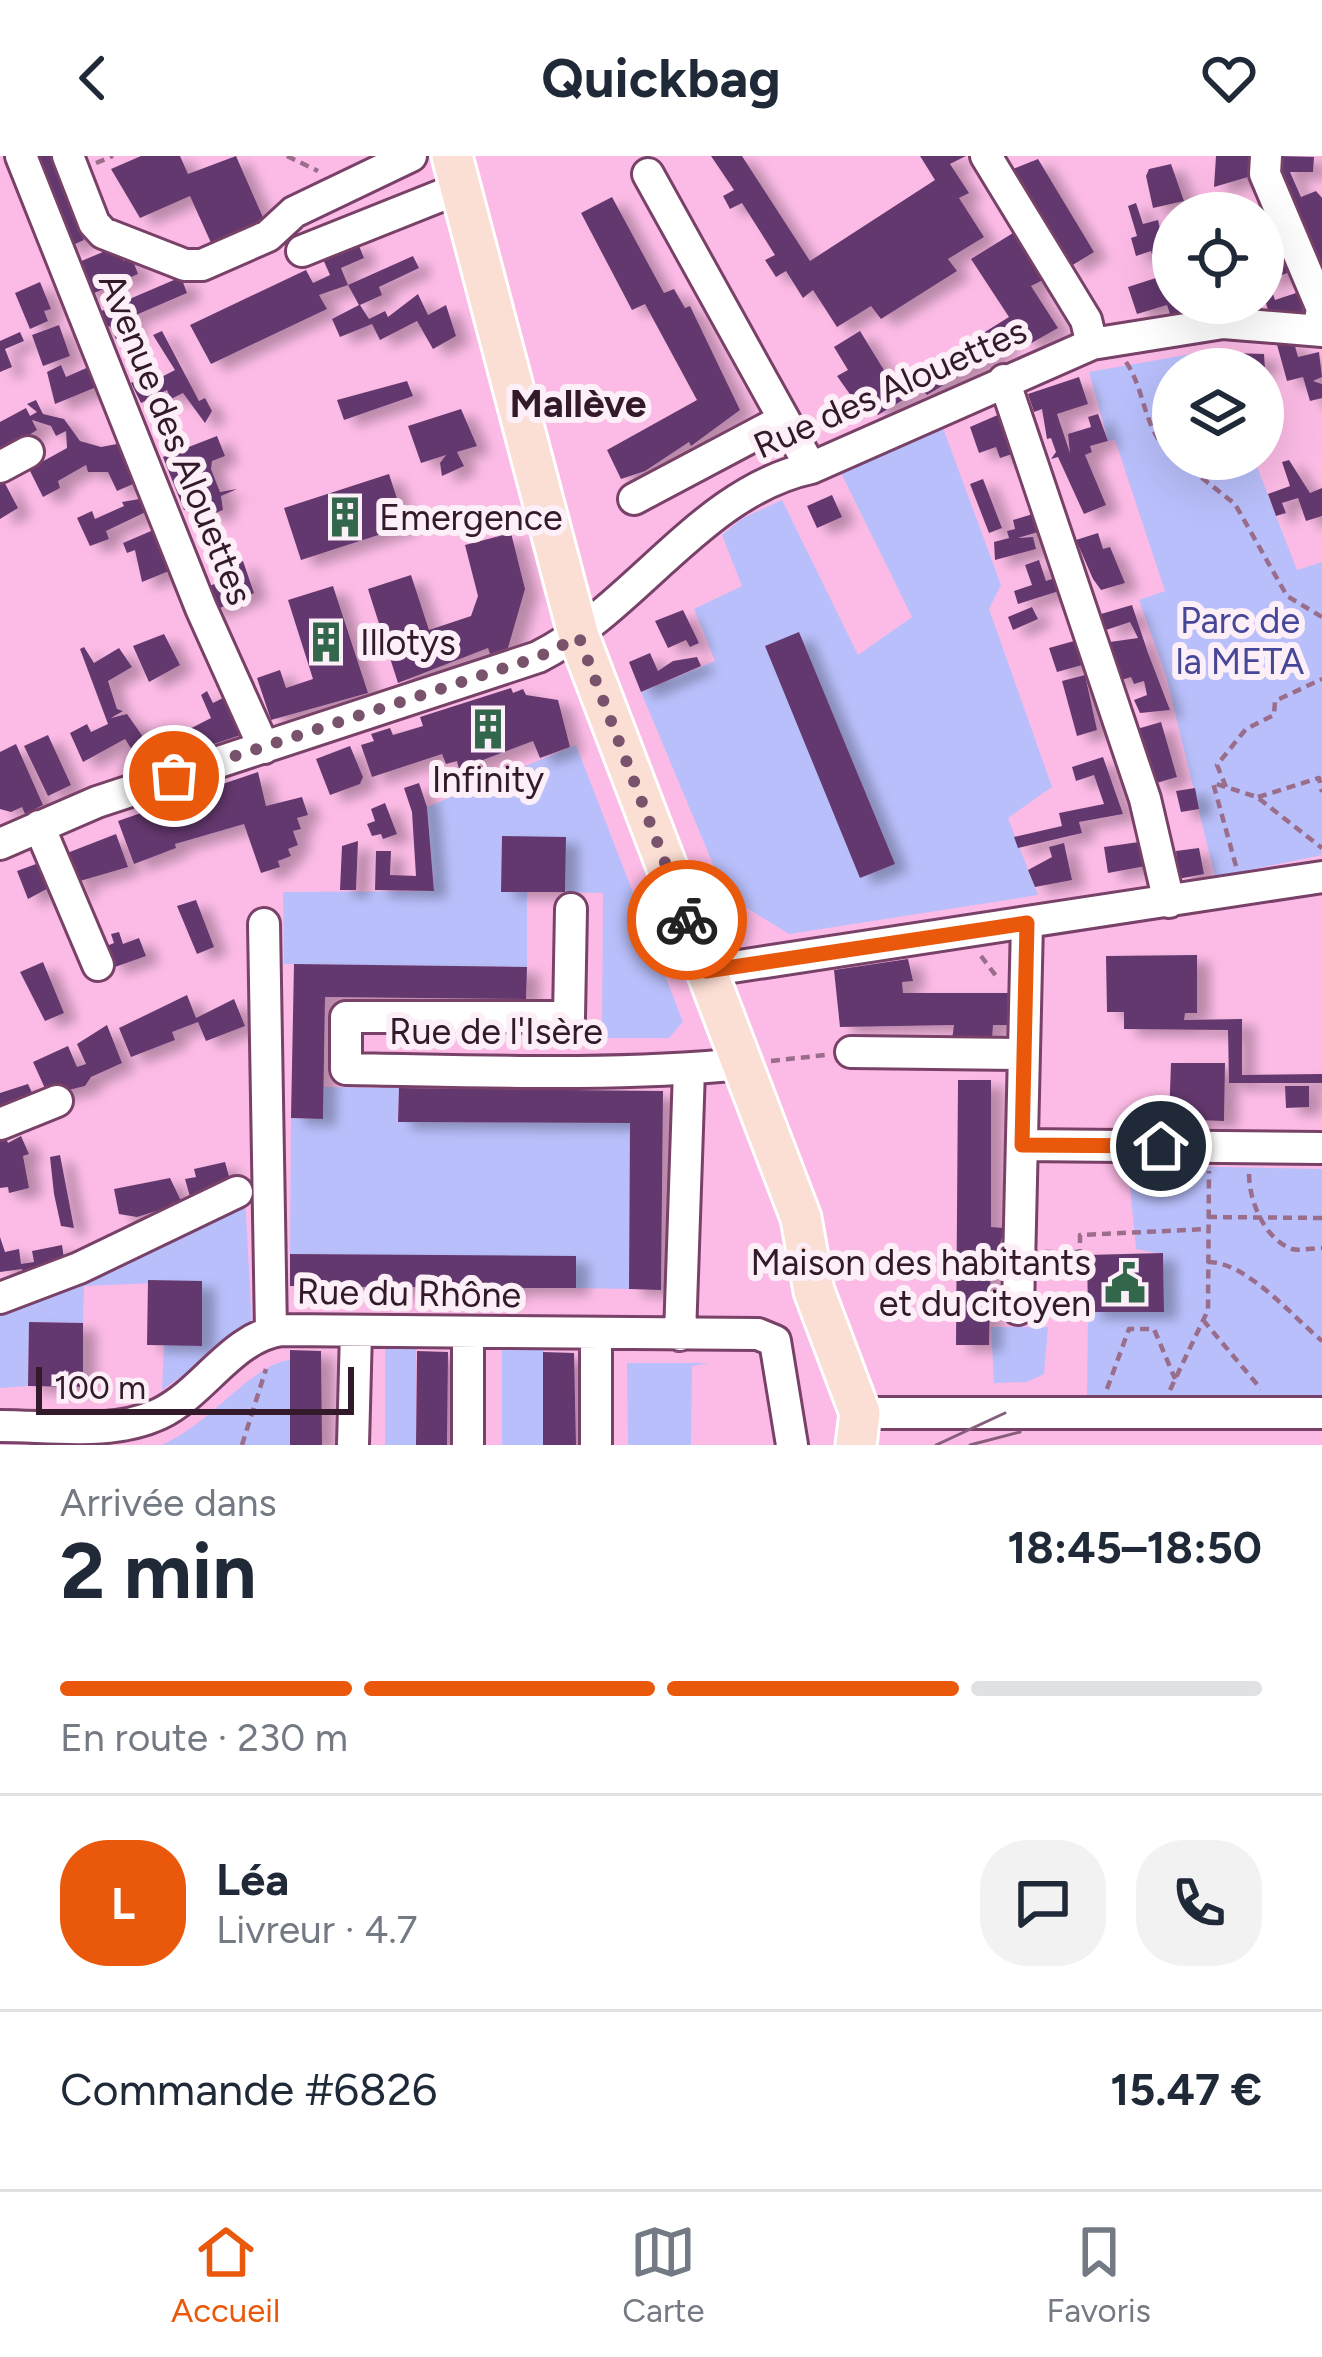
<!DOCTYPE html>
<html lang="fr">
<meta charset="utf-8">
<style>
body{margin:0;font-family:Figtree,sans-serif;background:#f2f2f3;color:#1f2937;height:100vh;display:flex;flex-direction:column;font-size:45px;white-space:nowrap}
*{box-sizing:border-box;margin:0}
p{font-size:39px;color:#747a83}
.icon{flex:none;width:66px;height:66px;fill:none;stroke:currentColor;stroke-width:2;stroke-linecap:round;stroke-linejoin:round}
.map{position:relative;height:1289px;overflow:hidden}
.details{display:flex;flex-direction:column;background:#fff;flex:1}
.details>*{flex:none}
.tools{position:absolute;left:1152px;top:36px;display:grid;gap:24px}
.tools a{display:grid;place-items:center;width:132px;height:132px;border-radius:50%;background:#fff;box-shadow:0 12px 48px #0002;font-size:60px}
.scale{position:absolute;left:36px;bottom:30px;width:318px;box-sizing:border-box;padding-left:12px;border:6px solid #331a2b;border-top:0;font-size:33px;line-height:42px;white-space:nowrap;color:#331a2b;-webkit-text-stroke:9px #fceff7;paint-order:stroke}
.pin{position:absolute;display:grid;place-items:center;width:102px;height:102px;color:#fff;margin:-51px;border:6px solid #fff;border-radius:50%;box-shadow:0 3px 12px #0007}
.courier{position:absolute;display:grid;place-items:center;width:120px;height:120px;margin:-60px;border:9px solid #ea580c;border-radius:50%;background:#fff;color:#222;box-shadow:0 3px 15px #0007}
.head em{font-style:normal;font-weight:700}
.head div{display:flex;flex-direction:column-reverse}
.head{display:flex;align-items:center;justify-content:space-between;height:204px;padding:0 60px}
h1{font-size:78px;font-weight:700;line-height:90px}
.bar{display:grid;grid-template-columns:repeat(4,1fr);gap:18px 12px;align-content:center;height:144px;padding:0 60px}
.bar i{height:15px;border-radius:9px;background:#e0e1e3}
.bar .active{background:#ea580c}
.bar p{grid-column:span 4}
.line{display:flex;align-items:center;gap:30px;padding:0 60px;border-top:3px solid #e0e1e3}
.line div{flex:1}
.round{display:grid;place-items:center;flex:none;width:126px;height:126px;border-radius:48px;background:#f2f2f3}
header{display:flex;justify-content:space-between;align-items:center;height:156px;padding:0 60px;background:#fff;font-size:54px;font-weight:700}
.menu{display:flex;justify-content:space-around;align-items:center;height:168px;border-top:3px solid #e0e1e3;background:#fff;font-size:33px;color:#747a83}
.menu a{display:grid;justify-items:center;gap:6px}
.menu .active{color:#ea580c}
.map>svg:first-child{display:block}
.green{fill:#b9bffb}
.building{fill:#64396e;filter:url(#shadow)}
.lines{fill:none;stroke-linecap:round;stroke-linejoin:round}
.minor-casing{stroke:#784167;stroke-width:36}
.major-casing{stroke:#fff;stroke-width:45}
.path{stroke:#9a6d8b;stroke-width:4.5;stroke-dasharray:9 6;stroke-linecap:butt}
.minor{stroke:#fff;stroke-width:30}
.major{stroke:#fbded4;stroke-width:39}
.tram{stroke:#875d79;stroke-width:3}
.done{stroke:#79526c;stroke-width:12;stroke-dasharray:0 21.6}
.route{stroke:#ea580c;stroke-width:15}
.labels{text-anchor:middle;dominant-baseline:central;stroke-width:12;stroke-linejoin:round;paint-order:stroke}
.street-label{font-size:36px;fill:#331a2b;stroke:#fceff7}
.poi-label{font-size:36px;fill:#331a2b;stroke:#fceff7;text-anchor:start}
.park-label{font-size:36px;fill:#474797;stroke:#fceff7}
.neighbourhood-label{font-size:39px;font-weight:bold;fill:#331a2b;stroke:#fceff7}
</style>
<header><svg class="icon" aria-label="back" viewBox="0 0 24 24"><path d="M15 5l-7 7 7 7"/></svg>Quickbag<svg class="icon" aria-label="heart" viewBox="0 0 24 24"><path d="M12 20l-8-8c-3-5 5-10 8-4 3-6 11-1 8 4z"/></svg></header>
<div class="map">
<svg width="1322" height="1289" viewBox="0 0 1322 1289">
<defs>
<filter id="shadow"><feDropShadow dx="13" dy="7" stdDeviation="6" flood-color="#0004"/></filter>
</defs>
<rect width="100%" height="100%" fill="#fcbbe6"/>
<path class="green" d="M1214,194L1222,213H1173V303H1254L1297,414L1322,406V699L1215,721L1166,520L1139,444L1165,435L1115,284L1108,285L1089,216Z
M943,272L1001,429L989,453L1052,631L1008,662L1038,739L789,778L726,739L641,536L715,505L694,453L742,430L722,379L743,362L782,344L858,499L912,461L841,317Z
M576,589L683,866L669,882H602L603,737L565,736L566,682L502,735L527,736V811L284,808L283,736L434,735L427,651Z
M324,931L399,932L398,965L630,967L629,1133L576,1132V1101L290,1098L291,962L323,963Z
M1128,1009L1322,1013V1240L1087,1239L1088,1156H1164L1163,1098L1136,1093Z
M245,1038L252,1171L162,1234L164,1189H202V1125L84,1130L83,1167L29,1166L28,1230L0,1232V1148Z
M991,1171H1048L1044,1218L1027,1226L994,1227Z
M416,1188V1289H385V1189Z
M502,1188L544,1189L543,1289H502Z
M290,1204V1289H161C209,1270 253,1207 290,1204Z
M627,1207H709L692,1210L691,1289H628Z"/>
<path class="building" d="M29,0H50L84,84L66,92Z
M141,0H180L188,18L236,0L265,66L212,89L190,40L140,62L111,13Z
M711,0H742L810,105L935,24L920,0H966L950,8L969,37L959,42L984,81L948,103L957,115L881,163L871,150L837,171L813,134L803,142L786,115L776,121L765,104L775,99L742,47L730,53L723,40L734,34Z
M1216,0H1250L1248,21L1214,31Z
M1280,0L1314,1L1313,16H1290L1301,41L1316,35L1322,42V114L1279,15Z
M1038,3L1094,96L1071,110L1013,13Z
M1171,8L1184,45L1153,52L1146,20L1149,13Z
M612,41L664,137L674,133L685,152L690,150L740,254L691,290L689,286L645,315L621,323L607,294L697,244L645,148L632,154L581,57Z
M1136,47L1143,68L1158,64L1169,114L1173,112V147H1200L1201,152L1171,161L1167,149L1137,158L1128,131L1159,121L1151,95L1136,100L1131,82L1137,80L1128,50Z
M1013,77L1043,124L1031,130L1058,172L1028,189L1016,171L1001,182L1006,192L927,239L921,233L878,259L864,239L854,244L837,220L848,214L834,191L860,175L895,232L1009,161L971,103Z
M357,85L364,102L341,112L348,129L319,139L327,153L211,208L190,169L306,114L313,127L330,119L322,101Z
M110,93L124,105L132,102L138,118L85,141L72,109Z
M1280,93L1290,116L1263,126L1266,98Z
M413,100L419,112L379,131L382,139L360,149L369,163L385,155L388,161L418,138L428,159L446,149L456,180L433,193L417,165L380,184L372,168L340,181L332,163L359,149L348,129Z
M181,121L187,137L129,162L134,175L116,183L110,170L98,175L92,159Z
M40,126L51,153L44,155L48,165L30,173L15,137Z
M1299,136L1303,156L1296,161L1269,157L1264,141L1273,138L1275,144Z
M59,169L70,200L43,210L32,179Z
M162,175L199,245L205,242L212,255L205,267L183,237L171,243L167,234L141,247L131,227L145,220L148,228L175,214L153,179Z
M20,176L24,185L5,193L12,211L0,216V185Z
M1276,185L1294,186L1298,201L1319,196L1322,221L1313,225L1322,228V242L1310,245L1303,221L1287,225Z
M1231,197L1264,198L1265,213H1222L1219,204Z
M61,209L66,221L91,210L99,230L55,248L47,216Z
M1079,221L1088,248L1057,258L1070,297L1068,278L1091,271L1088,261L1098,258L1108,285L1090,290L1092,296L1085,299L1106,349L1084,358L1058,301L1051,303L1056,296L1051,282L1047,283L1042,253L1034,256L1028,238Z
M407,225L413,240L344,264L337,244Z
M36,244L43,258L64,263L80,285L101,291L117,288L133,328L117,335L108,316H88L86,309L58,325L60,332L43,341L29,313L67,292L66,275L56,280L51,270L32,264L37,274L0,297V266L26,252L30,260L37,256L27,248Z
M461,253L477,290L457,296L464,310L442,320L440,307L446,299L421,307L408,270Z
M1000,258L1018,296L1000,302L996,291L979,297L970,271Z
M217,280L225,300L212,305L211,313L220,336L237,333L221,340L223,354L208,360L203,347L184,354L163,301Z
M1289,304L1310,337L1322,332V360L1306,365L1298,342L1282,347L1286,357L1276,360L1268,338L1290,330L1282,306Z
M0,318L18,352L0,363Z
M389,318L406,370L301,404L284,352Z
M983,323L1002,372L989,377L970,328Z
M832,339L842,361L817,372L807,350Z
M145,342L150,354L106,375L109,383L90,390L77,362L92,355L95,363L124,350L122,346Z
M1033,358L1038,376L1018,382L1033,381L1036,393L995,404L994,386L1009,382L1007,375L1015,373L1013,364Z
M158,372L169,415L142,426L135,394L127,397L123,387Z
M511,377L525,433L508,492L490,498L488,492L398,527L368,433L411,419L429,474L471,460L478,440L465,389Z
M1098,377L1103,393L1110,391L1125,427L1101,434L1093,423L1076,384Z
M1039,404L1046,425L1055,422L1059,435L1018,448L1014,435L1032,429L1025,409Z
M243,405L254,437L211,456L202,433L239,418L235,408Z
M333,430L368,537L271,564L257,522L280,514L286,532L313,523L288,444Z
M1132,449L1148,497L1170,554L1140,557L1134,544L1147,539L1144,525L1134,528L1131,521L1112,527L1103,487L1138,482L1130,466L1106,474L1101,458Z
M1032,451L1038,463L1013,474L1008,461Z
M683,454L699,487L690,491L686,484L668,492L655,465Z
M799,476L895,708L860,722L765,490Z
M164,478L180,509L149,526L133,490Z
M1074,485L1082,509L1057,516L1049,492Z
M84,491L94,507L119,492L132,511L108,525L117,553L123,555L111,562L127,558L160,605L143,611L125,583L83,606L70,577L87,568L91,576L108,568L80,493Z
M650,497L658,515L673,505L697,501L701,510L641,536L629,506Z
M1085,519L1097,574L1077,580L1062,525Z
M511,532L513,537L523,533L526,539L558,544L570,591L540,602L533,585L459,613L457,605L446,608L442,598L372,621L361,589L374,585L371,578L390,572L393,579L423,570L420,561Z
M207,535L213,547L231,538L250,576L180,599L172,582L211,562L201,539Z
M1161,566L1177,621L1153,628L1137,573Z
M48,579L71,629L48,640L24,590Z
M16,588L43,649L25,658L22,651L11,656L0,653V596Z
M350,590L363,621L360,628L330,639L316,603Z
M1103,601L1123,658L1079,666L1082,677L1018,692L1014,681L1062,670L1059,657L1104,648L1094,619L1076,625L1072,611Z
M258,616L266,650L302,641L308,659L297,662L301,673L293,675L298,689L288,693L291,700L278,705L280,711L261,717L244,668L175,688L176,692L134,708L118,665L161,650L163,657L177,652L174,644L193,638L195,646L207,642L205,634Z
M419,627L427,651L434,735L375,734L376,695H391L390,719L416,720L412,656L404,632Z
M1195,632L1199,653L1181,656L1176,635Z
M385,647L397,678L383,683L381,678L372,680L367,668L375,665L371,653Z
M116,678L128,711L80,725L84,735L77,737L62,699Z
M502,680L566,681L565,736H501Z
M358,685L356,734H340L342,690Z
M1139,686L1147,689L1151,709L1108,717L1104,691Z
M1064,687L1072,724L1035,731L1028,714L1052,701L1049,691Z
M1199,692L1204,718L1178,723L1176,695Z
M47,704L56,728L28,743L17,715Z
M196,744L214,791L197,798L177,750Z
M119,776L123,788L139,782L146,800L112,812L104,791L114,787L111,778Z
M1197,799V857H1185L1184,864L1242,863V919L1322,918V927H1229L1228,874L1124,873V856H1107L1106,800Z
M908,803L913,825L902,826L903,837H1008L1007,869H993L992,883L952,884L954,869L840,871L834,814Z
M43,806L64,857L45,865L20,816Z
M294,808L527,811L526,843L325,841L323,963L291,962Z
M187,839L196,862L234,843L245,870L206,885L198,866L172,876L175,884L131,901L119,872Z
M107,869L122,907L91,921L85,930L48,939L33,906L68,890L77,911L86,908L77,888Z
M1171,907H1225L1224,965L1169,963Z
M958,924H991V1071L1005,1072L997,1098H991L989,1189H956Z
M28,928L36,945L0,961V937Z
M1285,930H1309V951L1286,952Z
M399,932L663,935L661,1134L629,1133L630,967L398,966Z
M0,969L8,987L21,980L29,998L23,1000L29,1032L9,1037L8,1031L0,1032Z
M60,999L70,1051L74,1072L61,1070L54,1038L50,1001Z
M225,1006L232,1031L190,1041L185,1023L196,1021L194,1013Z
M170,1022L182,1047L137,1061L119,1058L114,1033Z
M0,1081L5,1096L19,1093L21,1108L34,1106L32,1095L62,1089L65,1110L25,1127L22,1113L0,1116Z
M1163,1097L1164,1156H1088L1087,1099Z
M290,1098L576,1100V1132H511V1140L484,1139V1132L402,1131V1139H375V1131L290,1130Z
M148,1124L202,1125V1190L147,1189Z
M29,1166L83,1167V1231L28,1230Z
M290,1194L321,1195L322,1289H290Z
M417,1195L448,1196L447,1289H416Z
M543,1196L574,1197L576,1289H543Z"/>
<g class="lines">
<g class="minor-casing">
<path id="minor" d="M21,0L201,452L264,592
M68,0L94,67L103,77L185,109H202L268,80L294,56L411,0
M986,0L1086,164L1092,188
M1266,0L1265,18L1322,153L1318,174
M648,18L811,312
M302,95L460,32
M1004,224L1145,643L1169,746
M0,311L28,296
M634,343L783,264
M39,670L98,809
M0,688L97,646L538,501C635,453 702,335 811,312L1092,188L1223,167L1322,175
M571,753L569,861H346V913C477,915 610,921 741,908
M264,768L271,1176
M706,815L1322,721
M851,896L1024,898
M0,968L57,945
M1022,989L1322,992
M0,1142L79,1112L237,1036
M1018,1153L1027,767
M468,1176V1289
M596,1178V1289
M680,1179L689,914
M860,1257H1322
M0,1270C51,1270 112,1280 159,1258C205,1236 231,1181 282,1174L758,1178L775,1185L792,1289
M353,1289L356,1175"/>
</g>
<g class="major-casing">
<path id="major" d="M452,0L579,481L801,1062L814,1135L860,1257L856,1289"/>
</g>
<path class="path" d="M287,0L318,15
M96,7L113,0
M1126,206C1146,235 1143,276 1173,299
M1178,303L1235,348L1287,440L1322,461
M1226,631L1217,609L1246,573L1274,559L1275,545L1322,523
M1258,641L1319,622L1322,636
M1236,710L1213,627L1257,641L1322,692
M981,800L999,824
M771,905L825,899
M1249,1018C1249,1044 1264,1083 1292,1093C1299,1095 1314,1092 1322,1092
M1208,1061L1322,1062
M1044,1096H1080V1079L1208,1073
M1208,1106C1247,1106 1293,1161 1322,1185
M1203,1164L1261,1233
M1107,1233L1129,1173H1154L1175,1223
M1170,1234L1208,1154L1209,1015
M242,1289L266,1213"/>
<use href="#minor" class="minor"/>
<use href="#major" class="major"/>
<path class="tram" d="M936,1289L1005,1257
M970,1289L1020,1276"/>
</g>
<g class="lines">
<path class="done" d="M174,620L538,501L579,481L687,764"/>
<path class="route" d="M687,764L706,815L1027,767L1022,989L1161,990"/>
</g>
<defs>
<g id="building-bare" transform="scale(3.24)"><path d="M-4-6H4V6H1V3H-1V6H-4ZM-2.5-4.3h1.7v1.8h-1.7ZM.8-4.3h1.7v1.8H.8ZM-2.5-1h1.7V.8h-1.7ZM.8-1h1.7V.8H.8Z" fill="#32674c" stroke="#fceff7" stroke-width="2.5" paint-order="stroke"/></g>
<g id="civic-bare" transform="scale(3.24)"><path d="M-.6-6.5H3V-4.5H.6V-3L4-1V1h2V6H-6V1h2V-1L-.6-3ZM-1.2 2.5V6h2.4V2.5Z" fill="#32674c" stroke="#fceff7" stroke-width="2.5" paint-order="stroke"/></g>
</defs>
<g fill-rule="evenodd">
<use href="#building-bare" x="345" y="361"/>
<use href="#building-bare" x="326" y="486"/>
<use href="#building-bare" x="488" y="573"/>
<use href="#civic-bare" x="1125" y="1127"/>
</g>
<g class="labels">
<g class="street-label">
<text transform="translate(890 232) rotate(-24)">Rue des Alouettes</text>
<text transform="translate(176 283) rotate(68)">Avenue des Alouettes</text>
<text x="496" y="875">Rue de l'Isère</text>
<text transform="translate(409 1137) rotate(1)">Rue du Rhône</text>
</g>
<g class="poi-label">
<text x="379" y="361">Emergence</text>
<text x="360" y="486">Illotys</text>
<text x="488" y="623" text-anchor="middle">Infinity</text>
<text x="1091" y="1106" text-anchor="end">Maison des habitants<tspan x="1091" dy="41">et du citoyen</tspan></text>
</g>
<g class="park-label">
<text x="1240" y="464">Parc de<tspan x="1240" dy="41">la META</tspan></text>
</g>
<g class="neighbourhood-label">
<text x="578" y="247">Mallève</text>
</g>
</g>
</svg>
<div class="tools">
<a><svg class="icon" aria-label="locate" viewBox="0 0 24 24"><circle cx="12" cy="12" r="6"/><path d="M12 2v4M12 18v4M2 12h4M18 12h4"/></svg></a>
<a><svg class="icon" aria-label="layers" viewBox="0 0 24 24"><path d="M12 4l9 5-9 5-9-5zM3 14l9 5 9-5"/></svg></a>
</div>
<div class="scale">100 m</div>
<div class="pin" style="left:174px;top:620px;background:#ea580c"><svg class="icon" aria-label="bag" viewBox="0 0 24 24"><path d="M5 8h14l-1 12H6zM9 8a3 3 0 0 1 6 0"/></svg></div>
<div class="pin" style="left:1161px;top:990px;background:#1f2937"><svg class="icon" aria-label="home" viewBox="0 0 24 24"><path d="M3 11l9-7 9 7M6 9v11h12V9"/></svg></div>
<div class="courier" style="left:687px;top:764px"><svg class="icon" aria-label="bike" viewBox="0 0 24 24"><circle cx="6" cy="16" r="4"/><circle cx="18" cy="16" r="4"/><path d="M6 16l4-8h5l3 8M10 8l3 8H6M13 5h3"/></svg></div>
</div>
<section class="details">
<div class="head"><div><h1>2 min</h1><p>Arrivée dans</p></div><em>18:45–18:50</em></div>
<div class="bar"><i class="active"></i><i class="active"></i><i class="active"></i><i></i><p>En route · 230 m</p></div>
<div class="line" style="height:216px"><b class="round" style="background:#ea580c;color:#fff">L</b><div><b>Léa</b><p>Livreur · 4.7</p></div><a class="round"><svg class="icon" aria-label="chat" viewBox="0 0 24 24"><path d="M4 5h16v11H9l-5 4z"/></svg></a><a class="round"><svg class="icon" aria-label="phone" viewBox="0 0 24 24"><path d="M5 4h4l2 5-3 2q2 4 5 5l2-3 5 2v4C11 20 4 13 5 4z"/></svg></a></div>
<div class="line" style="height:156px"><div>Commande #6826</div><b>15.47 €</b></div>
</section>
<nav class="menu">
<a class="active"><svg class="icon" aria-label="home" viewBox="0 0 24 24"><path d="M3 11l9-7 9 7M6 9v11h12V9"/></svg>Accueil</a>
<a><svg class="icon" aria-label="map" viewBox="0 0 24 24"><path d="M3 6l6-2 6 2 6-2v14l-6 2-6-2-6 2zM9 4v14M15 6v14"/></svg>Carte</a>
<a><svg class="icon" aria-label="saved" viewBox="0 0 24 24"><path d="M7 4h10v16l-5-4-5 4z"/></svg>Favoris</a>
</nav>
